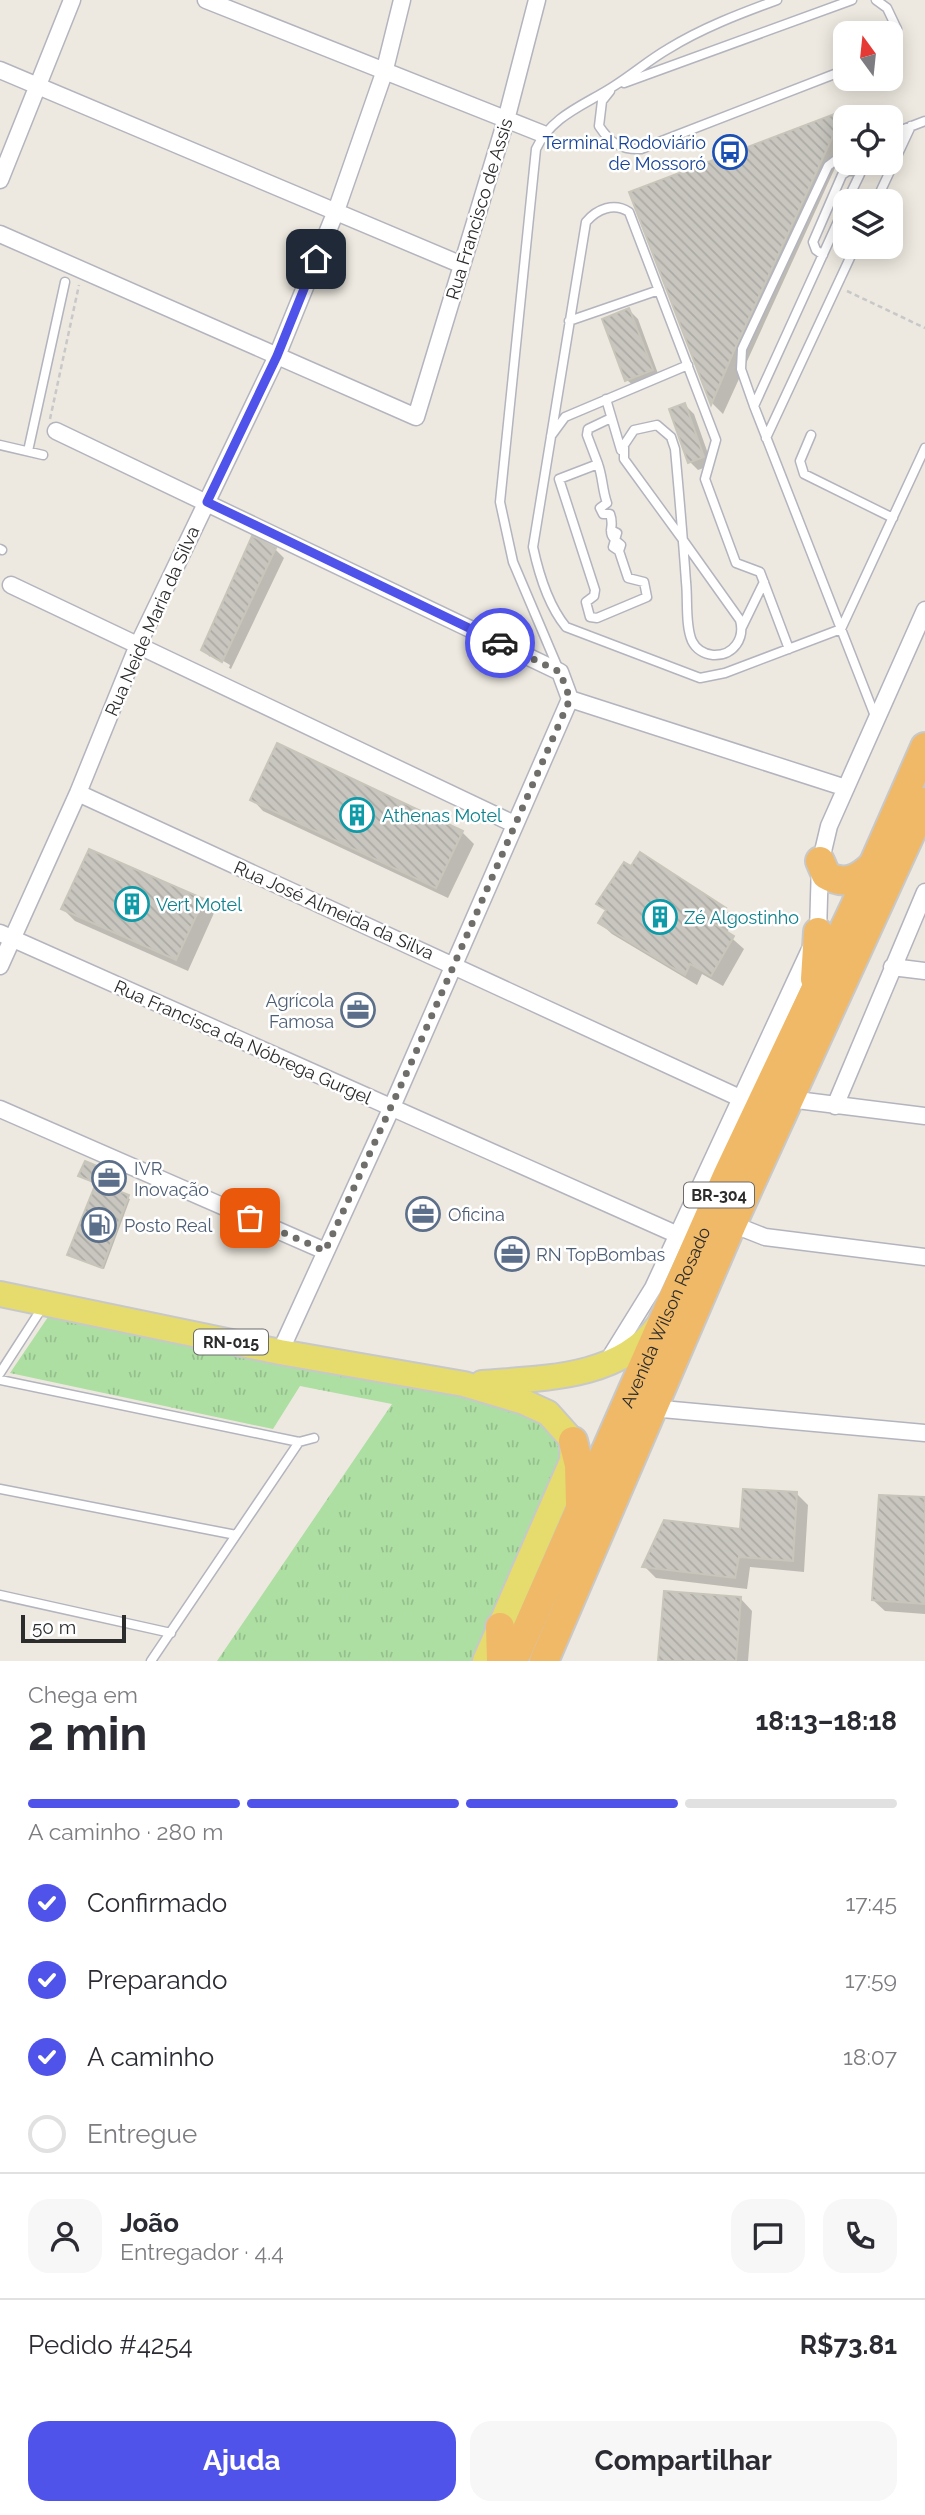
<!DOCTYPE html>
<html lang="pt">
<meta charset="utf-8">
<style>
body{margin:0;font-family:Raleway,sans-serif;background:#f7f7f7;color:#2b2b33;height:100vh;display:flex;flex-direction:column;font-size:26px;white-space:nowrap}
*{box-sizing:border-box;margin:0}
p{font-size:23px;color:#7c7c81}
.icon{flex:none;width:38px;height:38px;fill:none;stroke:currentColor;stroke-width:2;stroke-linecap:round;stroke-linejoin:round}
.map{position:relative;height:1661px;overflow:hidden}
.panel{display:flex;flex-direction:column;background:#fff;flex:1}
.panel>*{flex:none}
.needle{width:46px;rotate:345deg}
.buttons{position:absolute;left:833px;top:21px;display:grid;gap:14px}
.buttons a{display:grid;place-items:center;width:70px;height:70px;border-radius:14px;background:#fff;box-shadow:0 4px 18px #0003;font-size:35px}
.scale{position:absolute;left:21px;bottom:18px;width:105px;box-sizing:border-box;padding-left:7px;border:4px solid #2c2c2c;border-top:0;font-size:19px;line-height:24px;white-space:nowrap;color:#2c2c2c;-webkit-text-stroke:5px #fff;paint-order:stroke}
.pin{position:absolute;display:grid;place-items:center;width:60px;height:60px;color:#fff;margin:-30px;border-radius:14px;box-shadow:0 4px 10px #0006}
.courier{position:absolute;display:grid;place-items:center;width:70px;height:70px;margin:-35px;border:5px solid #5053ea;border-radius:50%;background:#fff;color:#222;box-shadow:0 2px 9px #0007}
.overview em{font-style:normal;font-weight:700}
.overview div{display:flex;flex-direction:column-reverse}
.overview{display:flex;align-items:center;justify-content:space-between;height:119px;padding:0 28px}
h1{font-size:46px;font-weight:700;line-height:52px}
.bar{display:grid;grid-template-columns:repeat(4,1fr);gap:10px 7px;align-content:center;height:84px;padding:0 28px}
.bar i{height:9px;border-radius:5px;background:#e1e1e2}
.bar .active{background:#5053ea}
.bar p{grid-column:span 4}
.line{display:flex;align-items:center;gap:18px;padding:0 28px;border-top:2px solid #e1e1e2}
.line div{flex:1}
.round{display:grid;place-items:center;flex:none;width:74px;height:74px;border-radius:21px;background:#f7f7f7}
ol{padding:0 28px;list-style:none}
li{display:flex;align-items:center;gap:21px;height:77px}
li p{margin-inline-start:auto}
li .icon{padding:7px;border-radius:50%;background:#5053ea;color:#fff;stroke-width:4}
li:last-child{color:#7c7c81}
li i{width:38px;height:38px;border:4px solid #e1e1e2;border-radius:50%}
.cta{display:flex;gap:14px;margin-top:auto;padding:14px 28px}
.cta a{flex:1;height:80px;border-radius:21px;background:#5053ea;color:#fff;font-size:28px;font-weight:700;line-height:80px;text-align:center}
.cta a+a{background:#f7f7f7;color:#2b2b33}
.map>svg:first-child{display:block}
.grass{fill:url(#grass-tufts)}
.shadow{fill:#0003}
.building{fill:url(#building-back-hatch);stroke:#c8c5ba;stroke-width:2}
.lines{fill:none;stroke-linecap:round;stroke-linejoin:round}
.lane-casing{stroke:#b3b4be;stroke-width:11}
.street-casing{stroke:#b3b4be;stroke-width:19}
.primary-casing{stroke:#c8c8c8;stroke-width:28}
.highway-casing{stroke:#c8c8c8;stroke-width:32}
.path{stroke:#c8c8c8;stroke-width:2.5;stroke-dasharray:5 3.5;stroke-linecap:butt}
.lane{stroke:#fff;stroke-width:8}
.street{stroke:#fff;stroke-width:16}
.primary{stroke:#e5dc6d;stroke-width:24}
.highway{stroke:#f0b968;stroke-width:28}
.done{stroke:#706e6b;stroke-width:7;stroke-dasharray:0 12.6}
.route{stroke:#5053ea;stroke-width:9}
.labels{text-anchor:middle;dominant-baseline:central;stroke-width:5;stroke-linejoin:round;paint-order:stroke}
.shield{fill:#fff;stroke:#6b6b6b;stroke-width:2}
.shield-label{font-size:16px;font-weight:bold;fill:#2c2c2c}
.transit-label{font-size:18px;fill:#164399;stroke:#fff;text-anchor:end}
.street-label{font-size:18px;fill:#2c2c2c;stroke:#fff}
.culture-label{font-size:18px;fill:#0d838f;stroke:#fff;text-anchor:start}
.service-label{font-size:18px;fill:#4e5e75;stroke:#fff;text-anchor:start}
</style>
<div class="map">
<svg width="925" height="1661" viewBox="0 0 925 1661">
<defs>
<pattern id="grass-tufts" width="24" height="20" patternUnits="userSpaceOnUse" patternTransform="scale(1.75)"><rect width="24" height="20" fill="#addea2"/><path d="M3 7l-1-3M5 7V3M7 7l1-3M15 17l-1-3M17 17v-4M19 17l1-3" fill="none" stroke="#95bf8c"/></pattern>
<pattern id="building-back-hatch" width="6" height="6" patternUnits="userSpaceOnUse" patternTransform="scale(1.75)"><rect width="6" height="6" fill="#c8c6bf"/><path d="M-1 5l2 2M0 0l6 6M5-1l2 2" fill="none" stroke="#acaaa4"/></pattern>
</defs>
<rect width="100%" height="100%" fill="#ede9e0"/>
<path class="grass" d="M48,1317L511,1406L536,1421L557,1440L561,1463L474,1661H217L392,1404L300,1386L273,1429L10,1373Z"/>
<path class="shadow" d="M845,112L850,117H845V146L723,414L713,404L631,193Z
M629,310L638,319L660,379L636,388L627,380Z
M685,405L694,414L712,465L698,470L690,462Z
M275,549L284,558L231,669L211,658L229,668L230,665L210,653V657L203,649Z
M278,745L462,832L474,844L448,898L263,811L252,799Z
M203,901L214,913L188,971L75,921L63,909Z
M599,903L725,910L736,921L726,933L744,949L723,986L702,974L697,985L612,934L600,923L607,912Z
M108,1172L110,1174L104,1187L130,1199L104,1269L71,1256L98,1184L80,1176Z
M796,1493L808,1505L804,1572L750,1567L747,1589L656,1578L644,1566L742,1531Z
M925,1499V1614L885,1611L873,1600Z
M741,1599L752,1611L748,1661H660Z"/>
<path class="building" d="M845,110L736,346L711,405L629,192Z
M629,308L653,370L625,381L602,319Z
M685,403L704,457L688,463L669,409Z
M252,536L276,548L222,662L201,650Z
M277,743L463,831L436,888L250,800Z
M89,849L204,899L176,960L61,909Z
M640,852L726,908L713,923L734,936L711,976L690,964L685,975L598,923L606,910L596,904L624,862L631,866Z
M85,1161L109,1171L103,1185L129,1195L102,1268L67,1255L96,1183L78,1176Z
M743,1489L797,1492L793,1561L739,1557L735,1578L642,1567L664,1520L740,1529Z
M879,1495L925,1497V1604L872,1600Z
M664,1591L741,1597L736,1661H658Z"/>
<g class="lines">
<g class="lane-casing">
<path id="lane" d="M876,0L887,8L897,29L891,49
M624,83L852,0
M610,91L602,101L599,126C610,143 621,150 641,149L845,70
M891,134L925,121
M845,153L828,166L742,349L741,369L754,406L875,716
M876,201L911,126
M823,255L816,250L813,242L842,175L848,171H856L860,174L847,201
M569,321L659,290
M606,399L621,450
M754,406L845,206
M811,435L800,461L804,474L893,518
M551,436L565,417L688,365
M766,438L855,247
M0,445L43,455
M28,451L65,282
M598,464L587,435L588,429L611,418
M611,530L617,533L613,547L619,551L621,545C603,531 616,530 610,514H603L600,508L607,503C602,489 603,478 598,464L559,479L595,590L594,596L586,602L590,617L597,618L647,597L644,582L628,578L619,551
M683,540L740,620C745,638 734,656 713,655C704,654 696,649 692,641C685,625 688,599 686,582C683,538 679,493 675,449L671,437L657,425L634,430L624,445V459L683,540
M0,549L2,550
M742,627L764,582
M789,649L760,572L736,563L705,479L716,440L629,212C614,202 597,209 586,222L533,547C539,575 548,605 566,627L700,678L725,673L841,629L925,448
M558,668L513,562L500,502L536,149C552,115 585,105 614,86C633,74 649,60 668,49C702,28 739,14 777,0
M0,1373L42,1308
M0,1380L299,1442L314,1438
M0,1489L236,1535
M0,1595L171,1633
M151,1661L299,1442"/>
</g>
<g class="street-casing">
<path id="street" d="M206,0L543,134
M0,70L462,265
M0,180L72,0
M0,234L416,417L506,120L537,0
M56,431L560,672L570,699
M11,585L514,824
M570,699L846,788
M78,793L742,1099
M0,933L678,1235
M0,966L78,793L138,645L277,356L336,211L384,73L402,0
M892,967L925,971
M789,1099L925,1116
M835,1106L925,892
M0,1109L325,1251
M732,1224L765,1237L925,1257
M280,1352L391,1109L570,699
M609,1359L653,1288L818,932L820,864L829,826L925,610
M651,1408L925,1433"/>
</g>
<g class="primary-casing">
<path id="primary" d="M0,1294L280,1352L464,1384L524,1402L548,1413L573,1441L572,1461L485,1661
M482,1383C542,1378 618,1379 658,1326"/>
</g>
<g class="highway-casing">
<g id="highway">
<path d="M820,861L826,875C845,886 858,879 872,866"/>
<path d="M815,979L818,932"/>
<path d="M573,1441L579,1465L580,1504"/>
<path d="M500,1627L501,1661"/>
<path id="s1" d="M513,1661L728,1174L855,906L925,747"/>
<path d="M544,1661L732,1224L925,802"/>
</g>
</g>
<path class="path" d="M847,291L925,328
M50,419L79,285"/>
<use href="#lane" class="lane"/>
<use href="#street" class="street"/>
<use href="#primary" class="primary"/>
<use href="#highway" class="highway"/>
</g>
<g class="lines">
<path class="done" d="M250,1218L325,1251L412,1061L570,699L560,672L500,643"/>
<path class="route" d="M316,259L277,356L207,502L500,643"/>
</g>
<defs>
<g id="bus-ring" transform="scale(1.75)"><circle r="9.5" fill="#fff" stroke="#1a4fb4" stroke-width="1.5"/><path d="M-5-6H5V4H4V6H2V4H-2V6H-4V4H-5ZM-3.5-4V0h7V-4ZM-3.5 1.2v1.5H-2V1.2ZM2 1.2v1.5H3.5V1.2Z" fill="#1a4fb4"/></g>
<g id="building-ring" transform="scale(1.75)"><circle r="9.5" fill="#fff" stroke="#0f9aa8" stroke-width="1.5"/><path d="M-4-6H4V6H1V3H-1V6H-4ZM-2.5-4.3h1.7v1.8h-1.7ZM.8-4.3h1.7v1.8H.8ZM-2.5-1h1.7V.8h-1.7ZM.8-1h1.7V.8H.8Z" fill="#0f9aa8"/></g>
<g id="office-ring" transform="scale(1.75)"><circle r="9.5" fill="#fff" stroke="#5c6f8a" stroke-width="1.5"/><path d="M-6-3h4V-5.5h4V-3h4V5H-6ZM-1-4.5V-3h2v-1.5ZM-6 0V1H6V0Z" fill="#5c6f8a"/></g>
<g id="fuel-ring" transform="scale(1.75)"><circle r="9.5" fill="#fff" stroke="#5c6f8a" stroke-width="1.5"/><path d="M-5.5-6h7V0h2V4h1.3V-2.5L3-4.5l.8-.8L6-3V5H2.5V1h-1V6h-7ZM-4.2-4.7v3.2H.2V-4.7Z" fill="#5c6f8a"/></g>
</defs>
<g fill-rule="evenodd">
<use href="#bus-ring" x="730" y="152"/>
<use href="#building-ring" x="357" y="815"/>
<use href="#building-ring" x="132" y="904"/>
<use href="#building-ring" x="660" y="917"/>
<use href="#office-ring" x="358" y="1010"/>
<use href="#office-ring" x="109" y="1178"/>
<use href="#office-ring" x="423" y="1214"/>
<use href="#fuel-ring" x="99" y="1225"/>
<use href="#office-ring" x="512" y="1254"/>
</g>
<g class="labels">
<g class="shield">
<rect x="684" y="1182.5" width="70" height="25" rx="5"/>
<rect x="194" y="1329.5" width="74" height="25" rx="5"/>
</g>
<g class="shield-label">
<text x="719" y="1195">BR-304</text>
<text x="231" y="1342">RN-015</text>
</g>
<g class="transit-label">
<text x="706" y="142">Terminal Rodoviário<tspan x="706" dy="21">de Mossoró</tspan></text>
</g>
<g class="street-label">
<text transform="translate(479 209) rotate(-73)">Rua Francisco de Assis</text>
<text transform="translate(152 621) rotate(-66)">Rua Neide Maria da Silva</text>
<text transform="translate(334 910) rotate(24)">Rua José Almeida da Silva</text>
<text transform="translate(243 1042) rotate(24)">Rua Francisca da Nóbrega Gurgel</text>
<text stroke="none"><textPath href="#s1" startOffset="376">Avenida Wilson Rosado</textPath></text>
</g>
<g class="culture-label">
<text x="382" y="815">Athenas Motel</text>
<text x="156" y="904">Vert Motel</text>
<text x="684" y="917">Zé Algostinho</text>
</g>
<g class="service-label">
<text x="334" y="1000" text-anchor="end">Agrícola<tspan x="334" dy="21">Famosa</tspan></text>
<text x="134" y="1168">IVR<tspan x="134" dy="21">Inovação</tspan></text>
<text x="448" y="1214">Oficina</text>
<text x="124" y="1225">Posto Real</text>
<text x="536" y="1254">RN TopBombas</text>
</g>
</g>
</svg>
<div class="buttons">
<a><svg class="needle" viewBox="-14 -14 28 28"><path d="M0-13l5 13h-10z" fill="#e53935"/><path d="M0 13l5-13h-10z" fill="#7c7c81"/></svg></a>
<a><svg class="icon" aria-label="locate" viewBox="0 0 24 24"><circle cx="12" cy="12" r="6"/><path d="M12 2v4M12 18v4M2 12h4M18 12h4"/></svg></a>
<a><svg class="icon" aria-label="layers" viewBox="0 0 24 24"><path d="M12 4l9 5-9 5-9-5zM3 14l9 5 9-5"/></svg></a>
</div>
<div class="scale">50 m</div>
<div class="pin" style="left:250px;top:1218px;background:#ea580c"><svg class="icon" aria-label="bag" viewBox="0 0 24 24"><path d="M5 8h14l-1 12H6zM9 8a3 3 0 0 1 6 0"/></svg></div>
<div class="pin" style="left:316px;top:259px;background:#1f2937"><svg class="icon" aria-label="home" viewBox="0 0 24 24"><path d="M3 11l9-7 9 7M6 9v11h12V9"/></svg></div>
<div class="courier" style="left:500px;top:643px"><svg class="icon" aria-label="car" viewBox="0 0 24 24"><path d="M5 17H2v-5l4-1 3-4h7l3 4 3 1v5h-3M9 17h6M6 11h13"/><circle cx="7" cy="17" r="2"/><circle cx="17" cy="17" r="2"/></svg></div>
</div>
<section class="panel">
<div class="overview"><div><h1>2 min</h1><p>Chega em</p></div><em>18:13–18:18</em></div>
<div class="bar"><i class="active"></i><i class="active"></i><i class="active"></i><i></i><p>A caminho · 280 m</p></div>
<ol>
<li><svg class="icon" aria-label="check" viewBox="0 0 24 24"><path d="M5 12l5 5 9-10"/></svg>Confirmado<p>17:45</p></li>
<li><svg class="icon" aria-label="check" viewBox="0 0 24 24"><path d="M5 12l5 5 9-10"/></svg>Preparando<p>17:59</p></li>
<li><svg class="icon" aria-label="check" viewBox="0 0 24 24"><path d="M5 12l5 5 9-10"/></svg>A caminho<p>18:07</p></li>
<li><i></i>Entregue</li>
</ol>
<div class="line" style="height:126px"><a class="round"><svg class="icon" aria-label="person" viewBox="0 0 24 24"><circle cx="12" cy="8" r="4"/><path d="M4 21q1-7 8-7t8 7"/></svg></a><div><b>João</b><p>Entregador · 4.4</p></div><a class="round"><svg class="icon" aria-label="chat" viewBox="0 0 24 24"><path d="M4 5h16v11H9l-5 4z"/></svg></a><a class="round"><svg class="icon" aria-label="phone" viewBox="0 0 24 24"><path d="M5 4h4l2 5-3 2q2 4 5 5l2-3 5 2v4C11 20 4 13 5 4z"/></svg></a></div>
<div class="line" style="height:91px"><div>Pedido #4254</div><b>R$73.81</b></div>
<div class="cta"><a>Ajuda</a><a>Compartilhar</a></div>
</section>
